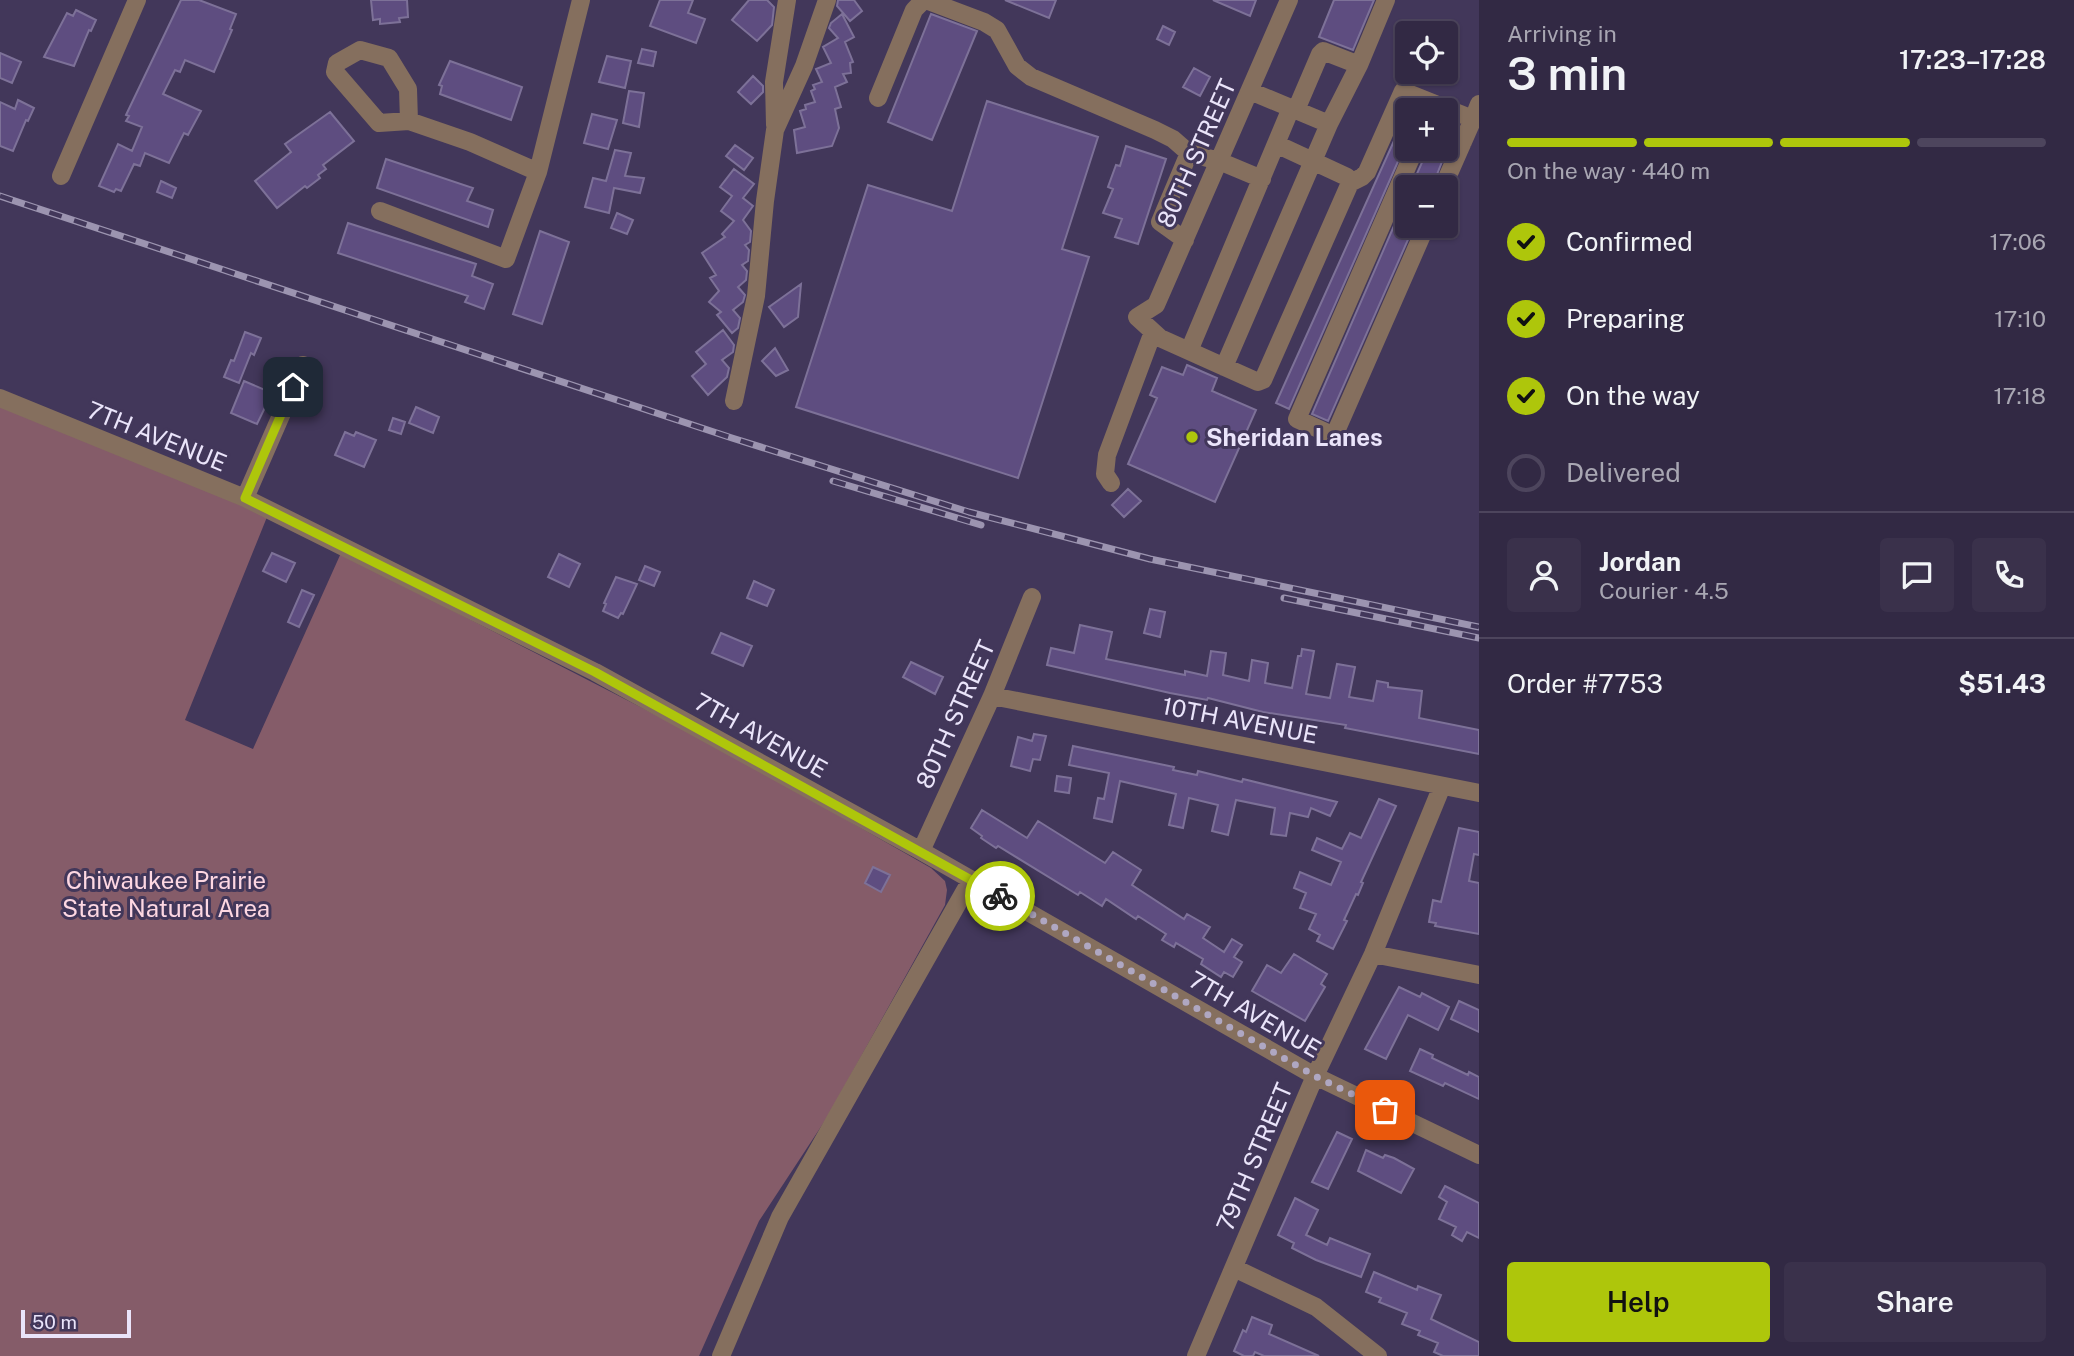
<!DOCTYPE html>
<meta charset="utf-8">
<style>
body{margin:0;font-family:"Public Sans",sans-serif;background:#3a314b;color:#f1f3f6;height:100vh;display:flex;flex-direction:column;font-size:26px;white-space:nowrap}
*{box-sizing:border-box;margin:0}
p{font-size:23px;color:#a8a6b2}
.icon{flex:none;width:38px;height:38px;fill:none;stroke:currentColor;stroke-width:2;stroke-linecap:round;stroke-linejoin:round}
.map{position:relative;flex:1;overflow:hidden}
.details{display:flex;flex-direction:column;background:#322944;width:595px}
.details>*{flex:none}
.fabs{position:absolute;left:1395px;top:21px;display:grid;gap:14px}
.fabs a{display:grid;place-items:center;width:63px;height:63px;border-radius:7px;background:#322944;box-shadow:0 2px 5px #0004,0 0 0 2px #4d455d;font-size:35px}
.scale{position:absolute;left:21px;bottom:18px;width:110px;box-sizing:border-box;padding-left:7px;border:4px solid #eae4fa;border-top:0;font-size:19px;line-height:24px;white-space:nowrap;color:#eae4fa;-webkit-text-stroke:5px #42375a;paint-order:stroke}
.pin{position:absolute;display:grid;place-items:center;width:60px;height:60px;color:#fff;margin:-30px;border-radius:14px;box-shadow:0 4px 10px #0006}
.courier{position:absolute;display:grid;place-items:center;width:70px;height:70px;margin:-35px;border:5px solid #aec60b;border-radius:50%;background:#fff;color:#222;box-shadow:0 2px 9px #0007}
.headline em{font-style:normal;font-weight:600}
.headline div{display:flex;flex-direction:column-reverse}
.headline{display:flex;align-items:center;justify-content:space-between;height:119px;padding:0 28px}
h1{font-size:46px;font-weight:600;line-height:52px}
.bar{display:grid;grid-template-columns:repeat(4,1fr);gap:10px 7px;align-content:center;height:84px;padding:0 28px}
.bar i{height:9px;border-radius:5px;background:#4d455d}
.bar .active{background:#aec60b}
.bar p{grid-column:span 4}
.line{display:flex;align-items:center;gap:18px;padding:0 28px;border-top:2px solid #4d455d}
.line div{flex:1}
.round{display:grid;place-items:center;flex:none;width:74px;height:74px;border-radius:7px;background:#3a314b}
ol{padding:0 28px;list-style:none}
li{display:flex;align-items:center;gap:21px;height:77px}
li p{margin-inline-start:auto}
li .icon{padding:7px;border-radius:50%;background:#aec60b;color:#111;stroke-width:4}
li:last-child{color:#a8a6b2}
li i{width:38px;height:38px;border:4px solid #4d455d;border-radius:50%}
.action{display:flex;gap:14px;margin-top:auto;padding:14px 28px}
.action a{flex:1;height:80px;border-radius:7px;background:#aec60b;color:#111;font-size:28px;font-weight:600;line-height:80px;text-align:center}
.action a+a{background:#3a314b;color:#f1f3f6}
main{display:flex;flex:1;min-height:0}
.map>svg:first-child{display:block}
.green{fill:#855c69}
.building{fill:#5e4d80;stroke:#7d7198;stroke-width:2}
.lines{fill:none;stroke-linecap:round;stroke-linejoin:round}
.minor{stroke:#856f5e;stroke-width:18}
.rail-casing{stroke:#9c94b0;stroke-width:7}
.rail{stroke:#42375a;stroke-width:4.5;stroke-dasharray:13;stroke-linecap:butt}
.done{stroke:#afa7c2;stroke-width:7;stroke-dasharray:0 12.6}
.route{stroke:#aec60b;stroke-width:9}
.poi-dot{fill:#aec60b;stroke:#42375a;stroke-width:2.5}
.labels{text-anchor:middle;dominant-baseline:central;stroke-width:6;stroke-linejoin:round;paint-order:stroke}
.street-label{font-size:24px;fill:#eae4fa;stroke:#42375a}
.poi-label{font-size:24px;font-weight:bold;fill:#eae4fa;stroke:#42375a;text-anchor:start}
.park-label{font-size:24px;fill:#fdd7e2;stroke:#42375a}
</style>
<main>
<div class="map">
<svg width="1479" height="1356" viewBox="0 0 1479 1356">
<rect width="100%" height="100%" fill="#42375a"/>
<path class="green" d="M0,404L198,485L267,517L185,720L253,749L341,553L726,751L931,868L945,881L947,890L945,905L828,1116L759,1221L699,1356H0Z"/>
<path class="building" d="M181,0H199L236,14L230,29L232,30L214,72L185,60L180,72L175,70L163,94L201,111L188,135L184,133L169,163L145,153L140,166L134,164L121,191L116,189L114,192L99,186L118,144L132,151L142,127L126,121L129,116L126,115Z
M371,0H407L408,17L399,18L400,22L380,24V19L373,20Z
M660,0H693L688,13L705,19L696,43L650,26Z
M749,0H767L774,7L772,25L757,41L732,20Z
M838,0H854L862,11L850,21L837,6Z
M1005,0H1056L1049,18Z
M1213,0H1256L1250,16Z
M1334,0H1374L1353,50L1319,37Z
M76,10L96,20L91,31L89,30L74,66L44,57L67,13L73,16Z
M842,14L854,37L845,42L853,62L850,63L851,73L843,74L847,82L835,87L841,107L835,109L839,128L832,146L797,153L794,130L805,127L800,111L806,109L805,105L815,102L811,91L815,89L813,85L822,82L816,69L831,63L823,47L838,38L829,28L831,23Z
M931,14L977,31L932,140L888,122Z
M1163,26L1175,32L1169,45L1157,39Z
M642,49L656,52L653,66L638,63Z
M0,53L21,62L12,83L0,78Z
M607,56L631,61L625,88L599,82Z
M450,61L522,87L511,120L440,94L442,86L439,85Z
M1194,68L1210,77L1200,96L1183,87Z
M753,76L763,86V92L751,104L738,92Z
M629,91L644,93L639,127L623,123Z
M18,100L34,108L28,121L26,120L13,151L0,146V102L15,109Z
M987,101L1098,137L1062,249L1089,257L1018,478L796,407L868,185L952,211Z
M330,112L354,141L323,165L326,169L318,175L320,178L307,188L305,186L277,208L255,181L291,152L285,144Z
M1407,112V141L1289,409L1276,403Z
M592,114L617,120L608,149L584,143Z
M735,145L753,158L744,170L726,156Z
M1126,146L1166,159L1138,244L1115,237L1122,219L1103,213L1113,189L1108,187L1116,165L1120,166Z
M1428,149H1447L1432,187H1411Z
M615,150L631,153L625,176L644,178L640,193L614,188L609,213L585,207L593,178L606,181Z
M386,159L473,188L467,201L493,210L488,227L377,188Z
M734,169L754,184L743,198L753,206L743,220L751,231L750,242L745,245L749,250L748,261L742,265L747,271L746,280L738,287L745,295L743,302L733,310L740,318L738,328L732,333L717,315L721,312L709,302L719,291L710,278L716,275L702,253L725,237L722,234L734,221L721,211L732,196L720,187Z
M161,181L176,188L172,198L157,192Z
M1407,196V226H1414L1328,421L1312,414Z
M617,213L633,220L627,234L611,228Z
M348,223L476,264L472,276L493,284L484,309L465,302L468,296L338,253Z
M540,231L569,242L542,324L513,314Z
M801,284L798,317L784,327L769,307Z
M723,330L734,345L733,352L722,360L729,368L727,377L708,395L692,376L706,364L696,352Z
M245,332L261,338L254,355L251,353L239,383L224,377L231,360L234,361Z
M775,348L788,370L776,376L762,361Z
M1187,365L1217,378L1212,391L1256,410L1215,502L1128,464L1157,398L1150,395L1162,367L1183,375Z
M244,381L272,393L257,424L231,413Z
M416,407L439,417L433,433L409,423Z
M393,418L405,422L401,434L389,430Z
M345,432L354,436L356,432L376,440L364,467L335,455Z
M1128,489L1141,501L1124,517L1112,505Z
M272,553L295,563L286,582L263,571Z
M559,554L580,564L569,587L548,577Z
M645,566L660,572L654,586L639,580Z
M616,577L637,584L623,614L621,613L618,618L603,611L606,604L604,603Z
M754,581L774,590L767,606L747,598Z
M302,590L314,595L299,627L288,622Z
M1150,609L1165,612L1160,637L1144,633Z
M1080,625L1112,632L1106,659L1185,675V671L1207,676L1211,651L1226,653L1223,675L1249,681L1252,660L1268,663L1265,683L1292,688L1298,656H1301L1302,649L1314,651L1306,694L1330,698L1337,664L1355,667L1349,697L1373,701L1377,681L1388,683V687L1422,691L1419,718L1479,730V754L1345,728L1346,725L1263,712L1208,698L1207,700L1170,693L1047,665L1051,648L1074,653Z
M721,633L752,646L743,666L712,653Z
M911,662L943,677L935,694L903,677Z
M1034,734L1046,736L1040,760L1033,759L1030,771L1011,766L1018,737L1032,741Z
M1073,746L1174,767L1173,770L1197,775L1198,771L1242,782L1243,779L1337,802L1330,816L1311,808L1308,817L1290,813L1286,836L1271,834L1275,808L1236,800L1228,835L1212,831L1218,805L1189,798L1183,828L1169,825L1176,794L1120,781L1112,822L1094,818L1098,798L1104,799L1109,773L1069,765Z
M1057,776L1071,778L1069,793L1055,791Z
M1379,799L1396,806L1361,882L1363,883L1358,895L1356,894L1344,920L1347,921L1333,949L1317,941L1320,935L1309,929L1316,914L1300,908L1306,893L1294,888L1300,872L1331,885L1341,862L1312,850L1317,838L1342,849L1350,833L1361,838Z
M982,810L1027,838L1038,821L1105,863L1113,852L1141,870L1132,885L1184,919L1187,914L1210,927L1203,938L1224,952L1232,939L1242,945L1234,957L1242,962L1233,977L1224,972L1221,977L1201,964L1203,959L1176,943L1174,947L1162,940L1166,934L1138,916L1136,919L1106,899L1102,906L1080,892L1078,895L998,846L996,848L981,838L982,836L971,828Z
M1459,828L1479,832V855L1474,854L1469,881L1479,883V934L1435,926L1436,923L1429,922L1433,900L1441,902Z
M873,867L890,875L881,892L865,883Z
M1294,954L1327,974L1321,984L1325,987L1305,1021L1252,991L1267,965L1281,973Z
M1399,987L1420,997L1422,993L1449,1007L1438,1030L1408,1015L1386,1059L1365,1049Z
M1459,1001L1479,1010V1032L1451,1019Z
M1420,1049L1433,1055L1432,1058L1468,1075L1469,1072L1479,1077V1099L1445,1083L1443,1086L1410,1071Z
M1337,1132L1352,1139L1328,1189L1312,1182Z
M1366,1150L1383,1158L1385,1155L1394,1158L1414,1169L1401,1193L1358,1171Z
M1445,1186L1479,1203V1238L1467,1232L1462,1241L1452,1235L1456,1227L1439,1219L1447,1202L1439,1197Z
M1295,1198L1318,1210L1306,1235L1327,1245L1330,1238L1370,1254L1361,1277L1316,1260L1292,1248L1294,1243L1278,1235Z
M1374,1272L1417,1290L1418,1286L1441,1295L1431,1319L1479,1342V1356H1443L1434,1352L1438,1343L1418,1335L1420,1331L1402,1324L1407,1313L1379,1302L1381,1298L1366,1292Z
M1252,1317L1272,1325L1269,1334L1319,1356H1264L1255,1352L1253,1356H1244L1234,1351L1243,1330L1246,1332Z"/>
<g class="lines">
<path class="minor" d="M926,0L984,22L997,30L1017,66L1031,77L1155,130L1173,139L1189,153
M1289,0L1156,305L1137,317L1160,338L1258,382L1263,380L1350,183L1362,177L1367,172L1403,91L1473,119L1479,104
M1250,91L1329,124
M878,98L914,10L924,0
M1296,110L1320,54L1323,51L1359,65
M409,121L408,89L389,58L360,50L337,63L335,72L379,123L409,121L470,142L538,172
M775,125L774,82L787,0
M1446,134L1463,142
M1276,144L1347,177L1350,183
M1415,149L1297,419L1334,436L1426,226
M61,176L137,0
M1443,187L1473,119
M380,211L506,259L538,172L581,0
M1185,240L1160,222L1189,153L1219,161L1262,179
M1189,351L1291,108
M1224,367L1329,124L1359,65L1386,0
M0,398L245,498L595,672L921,851L1315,1076L1479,1155
M734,401L756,296L765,201L775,130L804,66L827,0
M1111,483L1105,474L1107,455L1153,332
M245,498L303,365
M992,696L1479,793
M921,851L992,696L1032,597
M1373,954L1479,975
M1234,1268L1316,1307L1378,1356
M721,1356L780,1217L971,880
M1196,1356L1315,1076L1373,954L1442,786"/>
<g class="rail-casing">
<path id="rail" d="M0,196L732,438L969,512L1150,559L1479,627
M833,481L981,525
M1284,598L1479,638"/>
</g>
<use href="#rail" class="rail"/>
</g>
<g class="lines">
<path class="done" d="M1000,896L1315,1076L1385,1110"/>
<path class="route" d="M293,387L245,498L595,672L1000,896"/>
</g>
<circle class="poi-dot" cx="1192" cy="437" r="7"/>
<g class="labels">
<g class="street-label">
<text transform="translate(1196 153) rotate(-66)">80TH STREET</text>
<text transform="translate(157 436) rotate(22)">7TH AVENUE</text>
<text transform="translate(955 714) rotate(-66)">80TH STREET</text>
<text transform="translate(1240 720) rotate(11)">10TH AVENUE</text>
<text transform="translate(761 735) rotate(29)">7TH AVENUE</text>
<text transform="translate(1255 1014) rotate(30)">7TH AVENUE</text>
<text transform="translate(1254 1157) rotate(-67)">79TH STREET</text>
</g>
<g class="poi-label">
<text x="1206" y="437">Sheridan Lanes</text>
</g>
<g class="park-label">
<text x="166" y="880">Chiwaukee Prairie<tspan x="166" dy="28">State Natural Area</tspan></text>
</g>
</g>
</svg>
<div class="fabs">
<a><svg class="icon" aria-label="locate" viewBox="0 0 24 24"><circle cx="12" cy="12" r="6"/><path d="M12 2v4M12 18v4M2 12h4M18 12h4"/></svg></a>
<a>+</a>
<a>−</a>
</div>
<div class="scale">50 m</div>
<div class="pin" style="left:1385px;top:1110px;background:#ea580c"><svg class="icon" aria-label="bag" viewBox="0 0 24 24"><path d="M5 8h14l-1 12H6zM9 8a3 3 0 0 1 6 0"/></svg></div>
<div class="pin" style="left:293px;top:387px;background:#1f2937"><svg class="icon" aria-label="home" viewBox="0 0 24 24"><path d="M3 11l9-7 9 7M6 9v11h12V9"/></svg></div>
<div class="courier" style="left:1000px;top:896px"><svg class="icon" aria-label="bike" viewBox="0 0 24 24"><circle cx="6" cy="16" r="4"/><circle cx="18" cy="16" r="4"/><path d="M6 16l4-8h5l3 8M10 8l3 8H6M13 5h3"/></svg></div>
</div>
<section class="details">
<div class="headline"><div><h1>3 min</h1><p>Arriving in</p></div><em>17:23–17:28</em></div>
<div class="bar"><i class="active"></i><i class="active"></i><i class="active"></i><i></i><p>On the way · 440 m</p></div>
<ol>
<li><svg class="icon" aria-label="check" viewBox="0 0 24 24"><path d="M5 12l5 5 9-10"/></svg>Confirmed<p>17:06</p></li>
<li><svg class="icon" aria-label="check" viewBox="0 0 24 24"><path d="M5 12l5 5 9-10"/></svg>Preparing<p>17:10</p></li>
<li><svg class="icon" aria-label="check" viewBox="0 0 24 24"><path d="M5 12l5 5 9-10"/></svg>On the way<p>17:18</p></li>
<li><i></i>Delivered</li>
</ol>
<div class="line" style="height:126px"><a class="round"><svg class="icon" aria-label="person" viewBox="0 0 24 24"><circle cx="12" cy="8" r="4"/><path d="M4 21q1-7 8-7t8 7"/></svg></a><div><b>Jordan</b><p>Courier · 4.5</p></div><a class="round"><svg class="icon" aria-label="chat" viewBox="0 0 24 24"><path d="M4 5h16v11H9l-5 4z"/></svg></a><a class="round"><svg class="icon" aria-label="phone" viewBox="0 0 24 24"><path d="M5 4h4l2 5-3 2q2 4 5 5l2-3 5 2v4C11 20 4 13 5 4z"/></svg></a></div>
<div class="line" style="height:91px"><div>Order #7753</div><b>$51.43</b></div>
<div class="action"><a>Help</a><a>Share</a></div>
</section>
</main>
